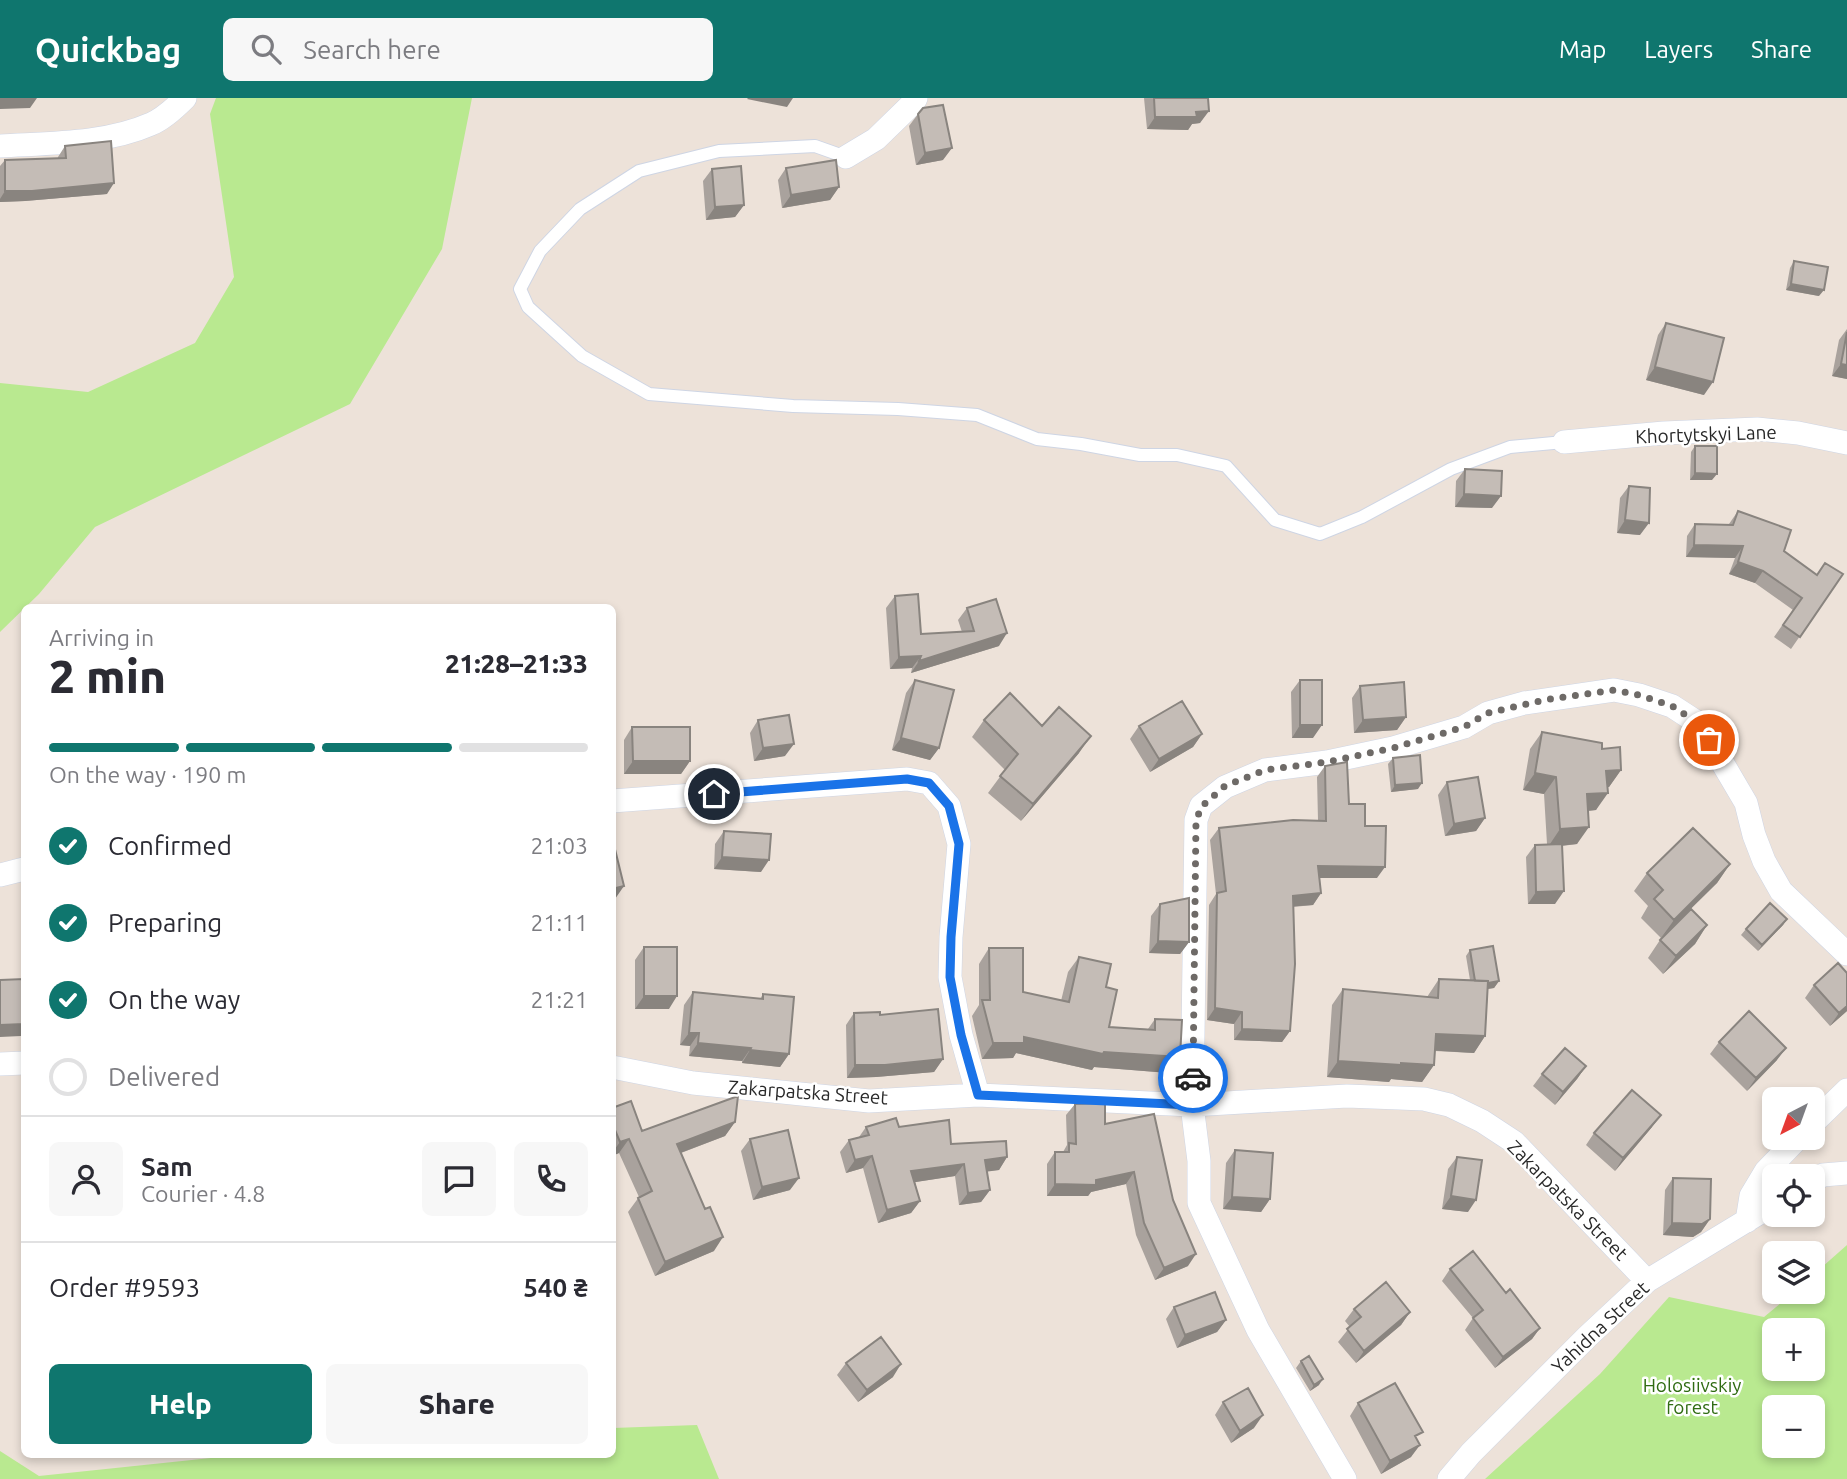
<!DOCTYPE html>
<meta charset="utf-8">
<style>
body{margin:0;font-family:Ubuntu,sans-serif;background:#f7f7f7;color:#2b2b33;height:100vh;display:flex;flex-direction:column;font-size:26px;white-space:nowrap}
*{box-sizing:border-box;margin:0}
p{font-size:23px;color:#7c7c81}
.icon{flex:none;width:38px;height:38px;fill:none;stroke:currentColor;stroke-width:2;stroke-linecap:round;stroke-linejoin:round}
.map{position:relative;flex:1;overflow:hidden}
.sheet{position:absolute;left:21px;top:506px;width:595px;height:854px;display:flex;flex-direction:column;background:#fff;border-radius:10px;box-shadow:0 4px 10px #0003}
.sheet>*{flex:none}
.needle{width:46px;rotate:221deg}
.fabs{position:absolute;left:1762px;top:989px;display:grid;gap:14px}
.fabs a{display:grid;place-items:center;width:63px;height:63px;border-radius:10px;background:#fff;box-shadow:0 4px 10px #0003;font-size:35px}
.pin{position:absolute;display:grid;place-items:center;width:60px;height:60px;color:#fff;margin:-30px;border:4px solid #fff;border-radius:50%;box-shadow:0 2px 7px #0007}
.courier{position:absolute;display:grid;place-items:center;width:70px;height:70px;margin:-35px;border:5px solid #1a73e8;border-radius:50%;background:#fff;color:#222;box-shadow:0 2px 9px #0007}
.overview em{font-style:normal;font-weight:800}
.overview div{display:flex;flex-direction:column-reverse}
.overview{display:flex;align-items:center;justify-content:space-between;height:119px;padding:0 28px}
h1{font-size:46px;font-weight:800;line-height:52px}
.bar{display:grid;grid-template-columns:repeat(4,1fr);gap:10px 7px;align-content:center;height:84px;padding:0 28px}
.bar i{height:9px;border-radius:5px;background:#e1e1e2}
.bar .current{background:#0f766e}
.bar p{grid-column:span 4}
.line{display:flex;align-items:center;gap:18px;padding:0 28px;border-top:2px solid #e1e1e2}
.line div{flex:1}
.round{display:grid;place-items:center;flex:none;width:74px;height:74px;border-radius:10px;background:#f7f7f7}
ol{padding:0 28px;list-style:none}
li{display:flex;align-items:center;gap:21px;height:77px}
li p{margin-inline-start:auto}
li .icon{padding:7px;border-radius:50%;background:#0f766e;color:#fff;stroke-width:4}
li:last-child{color:#7c7c81}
li i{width:38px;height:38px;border:4px solid #e1e1e2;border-radius:50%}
.primary-button{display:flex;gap:14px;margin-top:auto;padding:14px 28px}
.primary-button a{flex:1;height:80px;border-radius:10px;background:#0f766e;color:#fff;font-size:28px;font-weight:800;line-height:80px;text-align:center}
.primary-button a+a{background:#f7f7f7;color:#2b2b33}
header{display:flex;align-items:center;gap:42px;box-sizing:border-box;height:98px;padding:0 35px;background:#0f766e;color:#fff}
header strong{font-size:33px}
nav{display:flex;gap:38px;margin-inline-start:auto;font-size:24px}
.search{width:490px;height:63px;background:#f7f7f7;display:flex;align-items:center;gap:18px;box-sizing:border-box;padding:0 24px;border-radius:10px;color:#7c7c81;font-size:26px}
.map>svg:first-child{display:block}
.green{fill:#b9e990;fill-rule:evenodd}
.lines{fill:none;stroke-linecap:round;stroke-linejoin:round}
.service-casing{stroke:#ced5e4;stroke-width:14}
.minor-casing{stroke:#ced5e4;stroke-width:24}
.service{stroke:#fff;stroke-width:12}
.minor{stroke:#fff;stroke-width:23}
.wall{fill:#a9a29d}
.shaded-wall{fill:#89847f}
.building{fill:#c4bcb6;stroke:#89847f;stroke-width:2}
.done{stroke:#6e6a67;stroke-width:7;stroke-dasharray:0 12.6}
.route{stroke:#1a73e8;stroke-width:9}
.labels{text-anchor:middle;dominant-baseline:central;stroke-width:5;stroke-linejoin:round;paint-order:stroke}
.street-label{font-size:19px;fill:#292929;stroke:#fff}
.park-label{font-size:19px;fill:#306c13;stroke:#fff}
</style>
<header>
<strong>Quickbag</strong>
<div class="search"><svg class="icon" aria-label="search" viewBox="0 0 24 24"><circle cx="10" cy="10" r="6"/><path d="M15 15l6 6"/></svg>Search here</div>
<nav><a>Map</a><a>Layers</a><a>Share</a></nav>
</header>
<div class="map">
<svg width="1847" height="1381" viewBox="0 0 1847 1381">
<rect width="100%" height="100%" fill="#ede2d9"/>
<path class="green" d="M216,0H472L442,151L350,306L95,429L39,496L0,534V285L88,294L195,245L234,179L210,16Z
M1847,1147V1381H1485L1600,1276L1669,1199L1764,1219L1794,1194H1813V1177ZM1774,1232H1813V1270H1774ZM1774,1309H1813V1348H1774Z
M697,1327L719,1381H0V1353L39,1378L249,1356H612L613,1330Z"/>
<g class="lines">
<g class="service-casing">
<path id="service" d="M846,59L815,48L719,53L639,73L580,111L540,153L520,191L528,209L582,258L649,296L793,308L898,311L977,317L1037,341L1081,346L1140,357H1177L1226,368L1275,422L1320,436L1362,419L1451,371L1510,349L1564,344"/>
</g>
<g class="minor-casing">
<path id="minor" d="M0,48C49,45 106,46 151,26C163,21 176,9 185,0
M846,59L876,41L913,5L916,0
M1564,344L1664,335L1757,331L1798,335L1847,345
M612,703L907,681L929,685L949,708L959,746L951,839L950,879L961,937L978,997
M0,777L24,771
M0,966L24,965
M612,969L693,985L869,1003L978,997L1192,1007L1347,998L1424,1001L1449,1007L1482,1023L1514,1044L1647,1183
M1813,1025L1847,992
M1813,1083L1823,1077L1847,1075
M1747,1123L1751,1098L1766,1073L1798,1040
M1345,1381L1258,1232L1199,1105V1063L1192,1007L1196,722L1201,708L1225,689L1265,672L1327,664L1393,650L1464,629L1488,615L1524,605L1614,592L1639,597L1672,608L1695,623L1709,642L1746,705L1754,737L1764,763L1781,793L1847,856
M1449,1381L1471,1355L1588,1238L1647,1183L1774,1106"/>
</g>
<use href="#service" class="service"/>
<use href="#minor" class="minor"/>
</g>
<path class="wall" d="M1144,0H1208L1200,25L1192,26L1188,32L1147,31Z
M918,16L943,62L916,67L909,28Z
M65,48L107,96L25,103L0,104V68L5,62L58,61V59Z
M786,70L839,89L830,102L782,110L778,82Z
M712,71L744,107L735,119L706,122L703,83Z
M1794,163L1819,198L1786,192L1790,170Z
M1666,225L1704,297L1646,282L1658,237Z
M1847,231V281L1832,278L1839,242Z
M1695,348L1712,382H1690L1691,354Z
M1465,371L1492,410L1455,409L1456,383Z
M1629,388L1640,437L1617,435L1620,400Z
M1738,413L1784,453L1817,477L1843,476L1791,551L1774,539L1793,512L1755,485L1729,476L1735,460L1686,459L1687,438L1695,426H1729Z
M895,498L921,536L962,534L958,522L967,510L999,548L911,575L912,570L890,571L886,510Z
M915,582L939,650L930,662L892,652L906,595Z
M1300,582L1313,640H1292L1291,594Z
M1360,588L1406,619L1397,632L1354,635L1352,600Z
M758,622L785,658L754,663L750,635Z
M984,622L1042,628L1079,655L1021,723L988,695L1005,672L972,639Z
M1139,628L1202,636L1193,649L1150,674L1130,641Z
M632,629L690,663L681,676H624V642Z
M1542,634L1602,651L1621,672L1609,689H1607L1596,712L1588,713L1577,746L1562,748L1555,806H1528L1526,759L1535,747L1547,746L1544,696L1523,692L1530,651Z
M1393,660L1418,691L1391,694L1388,666Z
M1325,668L1349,706L1365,728L1377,780H1319L1321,795L1313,807L1293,809L1290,933L1282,944L1234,942V926L1207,922L1209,807L1216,796L1210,742L1219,730L1318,722L1317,679Z
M1447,684L1485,720L1476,733L1445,738L1438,697Z
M724,733L761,774L714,771L715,746Z
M1730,766L1717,785L1661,840L1641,820L1648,808L1634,793L1647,775Z
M1160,806L1189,844L1180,856L1149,855L1151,818Z
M1787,821L1783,827L1758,853L1741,837L1746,831Z
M1707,827L1695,846L1663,876L1648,860L1660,842Z
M644,849L669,911H635V862Z
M989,850L1023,894L1061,903L1068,874L1079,859L1106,889L1109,929L1148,931L1155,921L1180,959L1169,975L1094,969L1092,972L1016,955L1013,960L982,961L972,918L979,907V866Z
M1470,852L1499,883L1494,890L1488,891L1485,938L1474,955L1435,953L1434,967L1422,984L1391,981L1389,984L1327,979L1332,907L1343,891L1427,899L1439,881L1470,882L1466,858Z
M24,881V945H21V938Z
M1814,887L1847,913L1830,928L1805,900Z
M693,894L760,901L763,896L789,956L780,969L742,965V963L689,958L690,948L680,947L684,907Z
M854,915L880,917L943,961L934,974L876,979L847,980L846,927Z
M1719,944L1777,962L1747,993L1710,956Z
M1586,968L1577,981L1555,1007L1533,988L1542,976Z
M1075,1006L1105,1026L1173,1102L1188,1168L1155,1182L1136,1137L1126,1086L1091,1094L1088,1098H1047V1066L1055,1054H1063L1067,1047L1066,1017Z
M612,1010L642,1033L735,1024L725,1038L681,1055L714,1153L655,1178L628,1114L639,1099L619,1055L612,1058Z
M866,1029H899L951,1046L1007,1059L999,1072L987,1073L990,1092L981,1104L959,1107L955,1078L915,1084L920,1103L911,1115L878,1125L863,1070L846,1075L840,1054L849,1042L859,1039Z
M1652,1029L1615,1073L1586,1047L1594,1035Z
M750,1041L790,1092L753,1102L741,1053Z
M1235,1052L1270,1101L1261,1114L1223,1111L1226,1065Z
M1457,1059L1468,1114L1442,1111L1448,1071Z
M1673,1080L1710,1121L1701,1134L1693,1139L1663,1137L1665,1092Z
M1450,1171L1506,1195L1540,1230L1532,1241L1495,1270L1465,1232L1473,1220L1442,1183Z
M1174,1209L1226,1222L1217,1234L1177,1250L1166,1221Z
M1354,1211L1410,1214L1401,1227L1356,1265L1338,1244L1350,1229L1345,1223Z
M1301,1263L1319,1287L1310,1293L1296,1270Z
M846,1265L893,1279L858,1304L837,1277Z
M1223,1304L1254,1330L1231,1345L1215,1317Z
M1358,1305L1417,1342L1411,1359L1381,1376L1350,1318Z"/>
<path class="shaded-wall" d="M0,0H37L30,10L0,11Z
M748,0H793L787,9L747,1Z
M1209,13L1200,25L1192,26L1188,32L1147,31L1155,19Z
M952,50L943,62L916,67L925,55Z
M114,85L107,96L25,103L0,104V101L5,93Z
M839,89L830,102L782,110L791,97Z
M744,107L735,119L706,122L715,109Z
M1791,186L1824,192L1819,198L1786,192Z
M1841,266L1847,267V281L1832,278Z
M1655,269L1713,284L1704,297L1646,282Z
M1695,375L1717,376L1712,382H1690Z
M1464,396L1501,398L1492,410L1455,409Z
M1625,422L1649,425L1640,437L1617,435Z
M1694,447L1743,448L1735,460L1686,459Z
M1738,464L1763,473L1755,485L1729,476Z
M1007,535L999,548L911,575L919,563Z
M921,558L912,570L890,571L899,559Z
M1406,619L1397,632L1354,635L1363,622Z
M1300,627H1322L1313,640H1292Z
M1202,636L1193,649L1150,674L1159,661Z
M1091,638L1079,655L1021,723L1033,706Z
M901,640L939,650L930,662L892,652Z
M794,646L785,658L754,663L763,650Z
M633,663H690L681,676H624Z
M1621,672L1609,689L1594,690L1606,673Z
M1535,675L1556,679L1544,696L1523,692Z
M1422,685L1418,691L1391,694L1395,687Z
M1608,695L1596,712L1575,714L1587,696Z
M1485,720L1476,733L1445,738L1454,726Z
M1589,729L1577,746L1548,749L1560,731Z
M722,759L769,762L761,774L714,771Z
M1730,766L1717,785L1661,840L1674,822Z
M1318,768L1385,769L1377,780H1310Z
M624,788L615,801H612V791Z
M1564,793L1555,806H1528L1536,794Z
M1321,795L1313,807L1285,809L1293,798Z
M1787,821L1783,827L1758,853L1762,847Z
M1707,827L1695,846L1663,876L1676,858Z
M1158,843L1189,844L1180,856L1149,855Z
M1499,883L1494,890L1472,893L1476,887Z
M644,898H677L669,911H635Z
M1847,908V913L1830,928L1839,915Z
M1215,910L1242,914L1234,926L1207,922Z
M24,926V933L21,938L0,939V927Z
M1242,931L1290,933L1282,944L1234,942Z
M689,935H699L690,948L680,947Z
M1436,936L1485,938L1474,955L1425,952Z
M1024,939L1104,954L1180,959L1169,975L1094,969L1092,972L1016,955L1013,960L982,961L993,945Z
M698,945L751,950L742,963L689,958Z
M1786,950L1777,962L1747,993L1756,980Z
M750,952L789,956L780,969L742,965Z
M943,961L934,974L876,979L847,980L855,967Z
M1338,963L1401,965L1434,967L1422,984L1391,981L1389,984L1327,979Z
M1586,968L1577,981L1555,1007L1563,994Z
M1661,1017L1652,1029L1615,1073L1623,1060Z
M735,1024L725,1038L667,1060L677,1046Z
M629,1041L619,1055L612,1058V1055L620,1044Z
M872,1058L863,1070L846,1075L855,1062Z
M1007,1059L999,1072L977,1075L985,1062Z
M964,1066L955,1078L903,1086L911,1073Z
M1134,1074L1126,1086L1091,1094L1088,1098H1047L1055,1086L1096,1082Z
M799,1080L790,1092L753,1102L762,1089Z
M990,1092L981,1104L959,1107L968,1095Z
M1451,1098L1476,1102L1468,1114L1442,1111Z
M1232,1099L1270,1101L1261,1114L1223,1111Z
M920,1103L911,1115L878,1125L887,1112Z
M1710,1121L1701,1134L1693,1139L1663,1137L1672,1125Z
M723,1139L714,1153L655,1178L665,1164Z
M1196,1156L1188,1168L1155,1182L1164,1170Z
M1410,1214L1401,1227L1356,1265L1364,1253Z
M1226,1222L1217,1234L1177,1250L1185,1237Z
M1540,1230L1532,1241L1495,1270L1503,1259Z
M901,1266L893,1279L858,1304L867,1292Z
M1323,1281L1319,1287L1310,1293L1314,1287Z
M1263,1317L1254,1330L1231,1345L1240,1333Z
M1420,1347L1411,1359L1381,1376L1390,1363Z"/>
<path class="building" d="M1154,0H1208L1209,13L1196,14L1197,19H1155Z
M943,7L952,50L925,55L918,16L923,10Z
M111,43L114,85L32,93H5V62L66,60L65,48Z
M836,62L839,89L791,97L786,70Z
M741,68L744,107L715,109L712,71Z
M1794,163L1828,169L1824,192L1791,186Z
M1666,225L1724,240L1713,284L1655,269Z
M1847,234V267L1841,266Z
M1695,348H1717V376L1695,375Z
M1465,371L1502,373L1501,398L1464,396Z
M1629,388L1650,390L1649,425L1625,422Z
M1738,413L1791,432L1784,453L1817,477L1825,465L1843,476L1800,539L1783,527L1802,500L1763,473L1738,464L1743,448L1694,447L1695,426L1733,427Z
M918,496L921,536L974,533L967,510L996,501L1007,535L919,563L921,558L899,559L895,498Z
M915,582L954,592L939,650L901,640Z
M1300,582H1322V627H1300Z
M1404,584L1406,619L1363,622L1360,588Z
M1010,595L1042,628L1059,609L1091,638L1033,706L1000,678L1018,656L984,622Z
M1182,603L1202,636L1159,661L1139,628Z
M789,617L794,646L763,650L758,622Z
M632,629H690V663H633Z
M1542,634L1602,645V651L1620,649L1621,672L1606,673L1608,695L1587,696L1589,729L1560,731L1556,679L1535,675Z
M1420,657L1422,685L1395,687L1393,660Z
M1347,664L1349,706H1365V728H1386L1385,769L1318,768L1321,795L1293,798L1295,866L1290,933L1242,931V914L1215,910L1217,795L1226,793L1219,730L1293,722L1326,723L1325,668Z
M1478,679L1485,720L1454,726L1447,684Z
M1693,730L1730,766L1674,822L1654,801L1663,792L1647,775Z
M724,733L771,736L769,762L722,759Z
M612,739L624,788L612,791Z
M1562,746L1564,793L1536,794L1535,747Z
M1189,800V844L1158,843L1160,806Z
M1770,805L1787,821L1762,847L1746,831Z
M1691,811L1707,827L1676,858L1660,842Z
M1493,848L1499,883L1488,885V883H1475L1470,852Z
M644,849H677V898H644Z
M989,850H1023V894L1069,904L1079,859L1111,866L1106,889L1117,892L1109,929L1155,932V921L1182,922L1180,959L1104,954L1103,956L1024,939V945H993L982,902H990Z
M1838,865L1847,875V908L1839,915L1814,887Z
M24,881V926L0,927V882Z
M1439,881L1488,883L1485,938L1436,936L1434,967L1401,965V967L1338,963L1343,891L1438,900Z
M693,894L763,901V896L794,899L789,956L750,952L751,950L698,945L699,935H689Z
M938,911L943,961L885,967H855L854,915L880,914V917Z
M1749,913L1786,950L1756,980L1719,944Z
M1565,950L1586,968L1563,994L1542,976Z
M1632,992L1661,1017L1623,1060L1594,1035Z
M738,998L735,1024L677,1046L705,1111L710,1109L723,1139L665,1164L638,1100L652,1093L629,1041L620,1044L612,1025V1010L631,1003L642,1033Z
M1105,1005V1026L1154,1016L1173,1102L1196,1156L1164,1170L1144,1125L1134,1074L1096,1082V1087L1055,1086V1054H1069V1045L1076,1046L1075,1006Z
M896,1020L899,1029L949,1022L951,1046L1006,1043L1007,1059L985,1062L990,1092L968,1095L964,1066L911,1073L920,1103L887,1112L872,1058L855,1062L849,1042L869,1037L866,1029Z
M788,1032L799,1080L762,1089L750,1041Z
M1235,1052L1273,1055L1270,1101L1232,1099Z
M1457,1059L1482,1062L1476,1102L1451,1098Z
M1673,1080L1711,1081L1710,1121L1702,1126L1672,1125Z
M1473,1153L1506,1195L1510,1191L1540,1230L1503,1259L1473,1220L1483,1212L1450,1171Z
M1386,1184L1410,1214L1364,1253L1347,1231L1361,1219L1354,1211Z
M1215,1194L1226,1222L1185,1237L1174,1209Z
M881,1239L901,1266L867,1292L846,1265Z
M1309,1258L1323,1281L1314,1287L1301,1263Z
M1395,1285L1423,1334L1415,1338L1420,1347L1390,1363L1358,1305Z
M1248,1290L1263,1317L1240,1333L1223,1304Z"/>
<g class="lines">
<path class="done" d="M1193,980L1196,722L1202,708L1225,688L1265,672L1327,664L1393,650L1464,629L1488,615L1544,602L1614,592L1639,597L1672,608L1695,623L1709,642"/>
<path class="route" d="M714,696L907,681L929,685L949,708L959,746L951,839L950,879L961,937L978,997L1192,1007L1193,980"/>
</g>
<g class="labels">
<g class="street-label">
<text transform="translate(1706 336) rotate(-2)">Khortytskyi Lane</text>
<text transform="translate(808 994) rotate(4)">Zakarpatska Street</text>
<text transform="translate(1568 1102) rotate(45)">Zakarpatska Street</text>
<text transform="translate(1600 1229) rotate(-43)">Yahidna Street</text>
</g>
<g class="park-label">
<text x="1692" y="1287">Holosiivskiy<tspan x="1692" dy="22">forest</tspan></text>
</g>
</g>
</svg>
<div class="fabs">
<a><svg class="needle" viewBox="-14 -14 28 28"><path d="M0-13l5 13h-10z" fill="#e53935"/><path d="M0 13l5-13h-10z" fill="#7c7c81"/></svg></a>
<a><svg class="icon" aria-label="locate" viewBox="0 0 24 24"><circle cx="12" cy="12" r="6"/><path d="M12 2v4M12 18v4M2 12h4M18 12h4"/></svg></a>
<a><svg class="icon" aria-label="layers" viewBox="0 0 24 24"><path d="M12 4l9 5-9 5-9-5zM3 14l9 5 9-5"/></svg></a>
<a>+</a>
<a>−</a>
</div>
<div class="pin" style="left:1709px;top:642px;background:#ea580c"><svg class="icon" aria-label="bag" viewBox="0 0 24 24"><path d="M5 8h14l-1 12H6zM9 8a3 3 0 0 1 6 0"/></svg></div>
<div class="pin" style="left:714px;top:696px;background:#1f2937"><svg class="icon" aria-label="home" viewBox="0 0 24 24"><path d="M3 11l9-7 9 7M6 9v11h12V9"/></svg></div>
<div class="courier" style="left:1193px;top:980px"><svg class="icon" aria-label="car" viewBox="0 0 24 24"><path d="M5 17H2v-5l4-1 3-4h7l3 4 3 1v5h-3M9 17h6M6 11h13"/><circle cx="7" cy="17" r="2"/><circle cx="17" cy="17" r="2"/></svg></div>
<section class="sheet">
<div class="overview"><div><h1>2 min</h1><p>Arriving in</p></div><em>21:28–21:33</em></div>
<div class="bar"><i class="current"></i><i class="current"></i><i class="current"></i><i></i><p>On the way · 190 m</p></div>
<ol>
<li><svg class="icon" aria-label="check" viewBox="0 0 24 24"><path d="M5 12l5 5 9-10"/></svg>Confirmed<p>21:03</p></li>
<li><svg class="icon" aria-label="check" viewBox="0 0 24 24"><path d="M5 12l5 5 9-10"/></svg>Preparing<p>21:11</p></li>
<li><svg class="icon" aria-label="check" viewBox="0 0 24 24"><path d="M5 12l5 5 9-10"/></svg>On the way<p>21:21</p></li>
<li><i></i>Delivered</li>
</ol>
<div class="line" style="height:126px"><a class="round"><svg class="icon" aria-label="person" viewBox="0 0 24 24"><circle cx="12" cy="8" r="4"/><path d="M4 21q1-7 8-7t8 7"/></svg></a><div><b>Sam</b><p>Courier · 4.8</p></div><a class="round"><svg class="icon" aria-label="chat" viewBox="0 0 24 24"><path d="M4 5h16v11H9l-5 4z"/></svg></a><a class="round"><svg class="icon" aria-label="phone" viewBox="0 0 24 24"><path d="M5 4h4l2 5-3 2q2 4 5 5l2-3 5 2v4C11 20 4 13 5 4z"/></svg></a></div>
<div class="line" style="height:91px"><div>Order #9593</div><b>540 ₴</b></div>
<div class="primary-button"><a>Help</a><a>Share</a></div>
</section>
</div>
